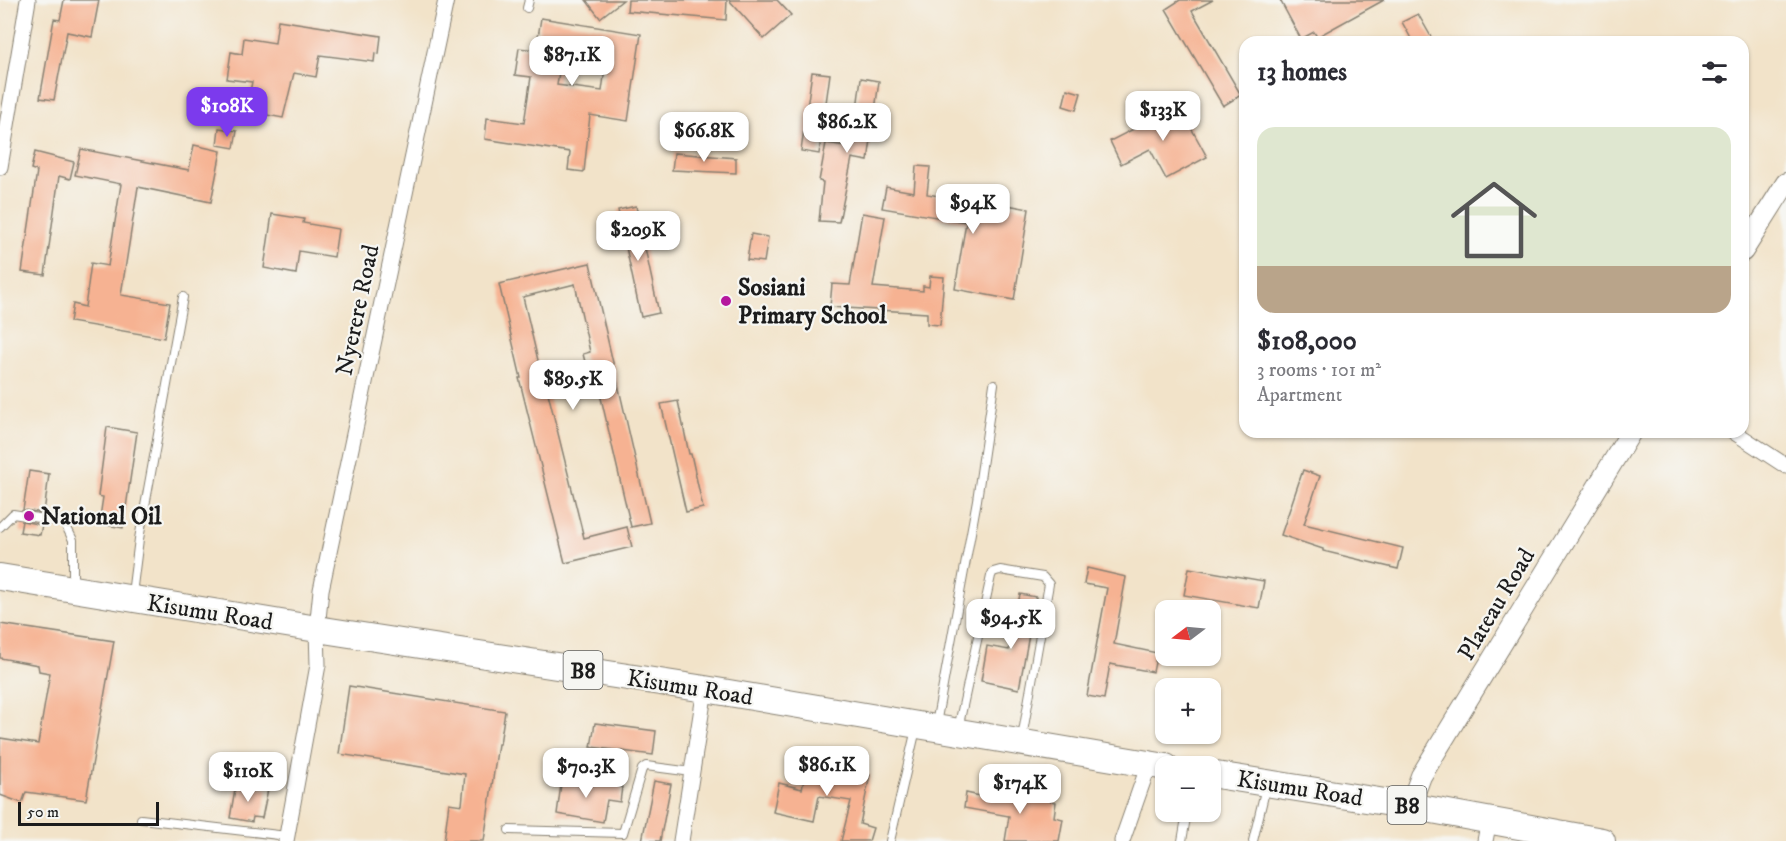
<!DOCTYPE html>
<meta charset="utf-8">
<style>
body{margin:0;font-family:"IM FELL DW Pica",serif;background:#f2f2f3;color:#2b2b33;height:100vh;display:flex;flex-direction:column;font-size:22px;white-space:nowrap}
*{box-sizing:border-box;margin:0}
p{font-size:20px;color:#7c7c81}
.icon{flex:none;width:33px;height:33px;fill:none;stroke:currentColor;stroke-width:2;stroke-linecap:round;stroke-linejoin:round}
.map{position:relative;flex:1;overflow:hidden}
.sheet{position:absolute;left:1239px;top:36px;width:510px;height:402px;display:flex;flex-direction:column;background:#fff;border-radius:18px;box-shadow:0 2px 4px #0004}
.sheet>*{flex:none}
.needle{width:39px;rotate:254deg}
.fabs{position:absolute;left:1155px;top:600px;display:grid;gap:12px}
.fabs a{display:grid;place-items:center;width:66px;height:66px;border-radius:12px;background:#fff;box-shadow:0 2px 4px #0004;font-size:30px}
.scale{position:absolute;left:18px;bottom:15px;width:141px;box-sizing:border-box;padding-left:6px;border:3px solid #1c1c1c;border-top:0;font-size:16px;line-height:21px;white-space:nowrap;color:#1c1c1c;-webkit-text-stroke:4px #f6f6f2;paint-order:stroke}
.price{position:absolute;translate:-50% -51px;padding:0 14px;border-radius:12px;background:#fff;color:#222;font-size:20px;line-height:39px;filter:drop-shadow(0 2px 3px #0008)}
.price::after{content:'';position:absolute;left:50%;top:36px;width:18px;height:14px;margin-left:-9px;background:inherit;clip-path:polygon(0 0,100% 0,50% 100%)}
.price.selected{background:#7c3aed;color:#fff}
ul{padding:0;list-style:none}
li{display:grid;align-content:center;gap:12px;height:318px;padding:0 18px}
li+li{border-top:2px solid #e1e1e2}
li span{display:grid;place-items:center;height:186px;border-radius:18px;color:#555}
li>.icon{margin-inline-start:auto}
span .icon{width:108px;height:108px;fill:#fffc;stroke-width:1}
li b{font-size:26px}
h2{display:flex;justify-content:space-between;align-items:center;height:72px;padding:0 18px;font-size:26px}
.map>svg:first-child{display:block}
.building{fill:#f6b292;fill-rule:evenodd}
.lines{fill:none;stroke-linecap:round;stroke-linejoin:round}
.service-casing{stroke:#878072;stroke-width:10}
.minor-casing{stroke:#878072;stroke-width:17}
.tertiary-casing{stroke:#878072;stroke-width:22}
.trunk-casing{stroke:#878072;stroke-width:28}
.service{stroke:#fff;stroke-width:8}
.minor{stroke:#fff;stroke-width:15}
.tertiary{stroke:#fff;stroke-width:20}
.trunk{stroke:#fff;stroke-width:26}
.poi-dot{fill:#b5179e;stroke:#f6f6f2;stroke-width:2}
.labels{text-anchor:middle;stroke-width:4.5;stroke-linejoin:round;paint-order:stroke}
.shield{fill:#f6f6f2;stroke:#5d5d5c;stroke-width:1.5}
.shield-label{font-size:22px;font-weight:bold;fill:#1c1c1c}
.poi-label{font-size:24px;font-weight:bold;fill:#1c1c1c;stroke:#f6f6f2;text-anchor:start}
.street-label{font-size:24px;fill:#1c1c1c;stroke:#f6f6f2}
</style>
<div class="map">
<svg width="1786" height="841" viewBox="0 0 1786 841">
<rect width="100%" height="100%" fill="#f6f6f2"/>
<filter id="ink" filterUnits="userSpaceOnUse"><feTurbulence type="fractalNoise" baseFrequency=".0167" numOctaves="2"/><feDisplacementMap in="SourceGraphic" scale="12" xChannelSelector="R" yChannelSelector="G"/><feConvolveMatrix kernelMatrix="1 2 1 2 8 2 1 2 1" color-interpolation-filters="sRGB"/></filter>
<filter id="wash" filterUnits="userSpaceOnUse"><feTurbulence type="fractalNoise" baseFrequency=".008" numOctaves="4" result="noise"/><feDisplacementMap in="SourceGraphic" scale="24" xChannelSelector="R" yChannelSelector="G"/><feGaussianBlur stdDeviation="1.35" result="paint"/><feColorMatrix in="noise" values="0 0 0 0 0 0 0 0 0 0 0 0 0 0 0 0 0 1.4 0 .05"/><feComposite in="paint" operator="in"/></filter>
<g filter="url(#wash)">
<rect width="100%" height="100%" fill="#f2e3c9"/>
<g id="blocks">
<g class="building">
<polygon points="64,0 99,0 92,37 67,32 54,100 40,98 54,19 60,20"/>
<polygon points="586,0 623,0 600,18"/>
<polygon points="628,0 727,0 726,20 627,11"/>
<polygon points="729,0 777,0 791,15 764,39"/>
<polygon points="1180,0 1213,0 1192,11 1241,95 1223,106 1166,9"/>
<polygon points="1280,0 1384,0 1317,37 1314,32 1301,39"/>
<polygon points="1418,14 1434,42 1413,42 1402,22"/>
<path d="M541,18L641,34L628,121L590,115L584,172L568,170L570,152L485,139L487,118L524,123L531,77L515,75L519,48L536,50ZM563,47L607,54L602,91L557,85Z"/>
<polygon points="278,20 381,36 379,54 375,53 374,62 320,55 316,77 294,73 283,118 246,111 252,82 227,79 231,52 242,54 244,38 275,43"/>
<polygon points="812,72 830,74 819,154 801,151"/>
<polygon points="861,78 879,81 868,161 852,158 839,222 819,221 823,182 819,181 826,143 852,147"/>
<polygon points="1067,89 1081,93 1076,110 1063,106"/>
<polygon points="1170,101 1173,107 1178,104 1207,157 1166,179 1150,149 1121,164 1110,141 1161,115 1157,108"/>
<polygon points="219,128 237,131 234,148 217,145"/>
<polygon points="194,145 221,151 211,202 138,187 121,295 170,303 164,338 70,322 73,304 85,307 91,263 108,266 121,184 75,175 81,149 189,170"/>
<polygon points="35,152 74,162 70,179 59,176 45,275 22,272 37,171 31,169"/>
<polygon points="674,153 736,158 736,173 672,170"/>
<polygon points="916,166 930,167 927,194 969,201 969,198 1029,209 1014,300 955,289 966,222 882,208 886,187 914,192"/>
<polygon points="636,206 659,313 641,317 618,210"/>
<polygon points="862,213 885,217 873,287 923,291 923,286 929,287 930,276 944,277 940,325 927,324 927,313 830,307 832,284 850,285"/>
<polygon points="272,214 304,219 303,223 338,229 334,257 299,251 296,274 264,268"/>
<polygon points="751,234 768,237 764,262 747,260"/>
<polygon points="590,263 650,523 631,527 595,372 588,374 583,354 590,352 575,284 523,297 541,373 551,371 556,391 548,393 584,538 627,527 632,547 565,563 519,378 521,378 499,284"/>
<polygon points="678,401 689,454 691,454 703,508 686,512 661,404"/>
<polygon points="107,427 137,432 123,528 99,524 103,497 98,496"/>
<polygon points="1303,470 1320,476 1304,524 1403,548 1398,569 1323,551 1323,549 1281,535"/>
<polygon points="29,471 49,474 44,513 23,510"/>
<polygon points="22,521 42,525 40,535 20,532"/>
<polygon points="1087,568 1126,577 1114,644 1157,653 1153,672 1110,664 1104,699 1087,696 1107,588 1084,584"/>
<polygon points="1189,568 1264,581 1259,608 1184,595"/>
<polygon points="1020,594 1036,597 1019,689 981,681 987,646 1009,650"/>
<polygon points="0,624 114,641 86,800 26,792 22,803 0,795 0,738 38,744 50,673 39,671 38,665 0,658"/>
<polygon points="349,686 505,711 500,744 498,744 484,841 444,841 449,803 462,805 465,774 339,754"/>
<polygon points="595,723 656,731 653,755 591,747"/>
<polygon points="809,757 825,760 824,765 870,775 860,824 873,828 869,841 841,841 851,801 819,796 814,821 773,812 779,783 802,789"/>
<polygon points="562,777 622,787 620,802 607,800 603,822 557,814"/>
<polygon points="654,781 671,784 660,841 642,841"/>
<polygon points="236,783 268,789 262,818 253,817 252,822 230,818"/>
<polygon points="981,789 1056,802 1054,817 1063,819 1059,841 1005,841 1009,816 964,808 966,793 980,796"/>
</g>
</g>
</g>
<g filter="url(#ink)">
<use href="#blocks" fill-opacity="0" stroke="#878072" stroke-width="1.5"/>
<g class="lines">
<defs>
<g id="service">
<polyline points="527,8 529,0"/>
<polyline points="0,527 13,514 64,522 73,540 73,586"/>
<polyline points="132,594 139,539 183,297"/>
<polyline points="936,724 977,500 994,384"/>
<polyline points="958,729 991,576 993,572 1000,570 1043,577 1049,584 1022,738"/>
<polyline points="141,819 287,836"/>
<polyline points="509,830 623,833 642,769 646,766 692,772"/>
<polyline points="890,841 916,729"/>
<polyline points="1182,841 1187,812"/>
<polyline points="1253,841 1266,787"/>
</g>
<g id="minor">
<polyline points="0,167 28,0"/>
<polyline points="1734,432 1786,466"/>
<polyline points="286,841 318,665 317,629 321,590 446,0"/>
<polyline points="681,841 705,689"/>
<polyline points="1122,841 1149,764"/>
<polyline points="1485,841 1489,820"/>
</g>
<g id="tertiary">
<polyline points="1743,251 1786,183"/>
<polyline points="1410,806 1421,776 1631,432"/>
</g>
<g id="trunk">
<polyline points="0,577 317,629 705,689 1166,767"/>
<polyline points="1210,774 1410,806 1602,841"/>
</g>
</defs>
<use href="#service" class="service-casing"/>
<use href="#minor" class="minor-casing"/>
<use href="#tertiary" class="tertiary-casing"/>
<use href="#trunk" class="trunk-casing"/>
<use href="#service" class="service"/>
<use href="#minor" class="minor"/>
<use href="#tertiary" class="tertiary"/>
<use href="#trunk" class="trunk"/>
</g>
</g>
<g class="poi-dot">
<circle cx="726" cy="301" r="6"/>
<circle cx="29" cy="516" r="6"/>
</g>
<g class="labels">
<g class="shield">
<rect x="563.5" y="651" width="39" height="38" rx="4.5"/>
<rect x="1387.5" y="786" width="39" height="38" rx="4.5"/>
</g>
<g class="shield-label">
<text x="583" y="678">B8</text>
<text x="1407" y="813">B8</text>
</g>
<g class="poi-label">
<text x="738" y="295">Sosiani<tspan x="738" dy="28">Primary School</tspan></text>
<text x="41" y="524">National Oil</text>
</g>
<g class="street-label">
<text transform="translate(357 310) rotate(-78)" y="8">Nyerere Road</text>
<text transform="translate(1496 604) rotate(-59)" y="8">Plateau Road</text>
<text transform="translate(210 612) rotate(9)" y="8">Kisumu Road</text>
<text transform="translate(690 687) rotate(9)" y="8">Kisumu Road</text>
<text transform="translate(1300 788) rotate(9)" y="8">Kisumu Road</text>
</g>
</g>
</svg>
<div class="fabs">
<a><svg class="needle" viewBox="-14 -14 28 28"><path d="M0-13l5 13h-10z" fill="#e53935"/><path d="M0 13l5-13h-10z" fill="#7c7c81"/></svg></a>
<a>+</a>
<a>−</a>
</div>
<div class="scale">50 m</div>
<b class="price" style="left:572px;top:87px">$87.1K</b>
<b class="price selected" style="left:227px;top:138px">$108K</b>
<b class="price" style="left:1163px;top:142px">$133K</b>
<b class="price" style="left:847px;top:154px">$86.2K</b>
<b class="price" style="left:704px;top:163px">$66.8K</b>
<b class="price" style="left:973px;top:235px">$94K</b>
<b class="price" style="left:638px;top:262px">$209K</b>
<b class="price" style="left:573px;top:411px">$89.5K</b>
<b class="price" style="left:1011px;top:650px">$94.5K</b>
<b class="price" style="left:827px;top:797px">$86.1K</b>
<b class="price" style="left:586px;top:799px">$70.3K</b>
<b class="price" style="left:248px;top:803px">$110K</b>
<b class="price" style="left:1020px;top:815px">$174K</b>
<section class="sheet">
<h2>13 homes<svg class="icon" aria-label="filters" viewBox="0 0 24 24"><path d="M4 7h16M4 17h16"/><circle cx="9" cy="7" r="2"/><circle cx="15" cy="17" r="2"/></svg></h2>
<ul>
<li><span style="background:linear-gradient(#dfe7d0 75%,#b9a48a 0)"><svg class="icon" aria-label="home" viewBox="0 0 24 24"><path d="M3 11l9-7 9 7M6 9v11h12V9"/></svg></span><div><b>$108,000</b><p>3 rooms · 101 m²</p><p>Apartment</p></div></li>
</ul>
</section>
</div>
